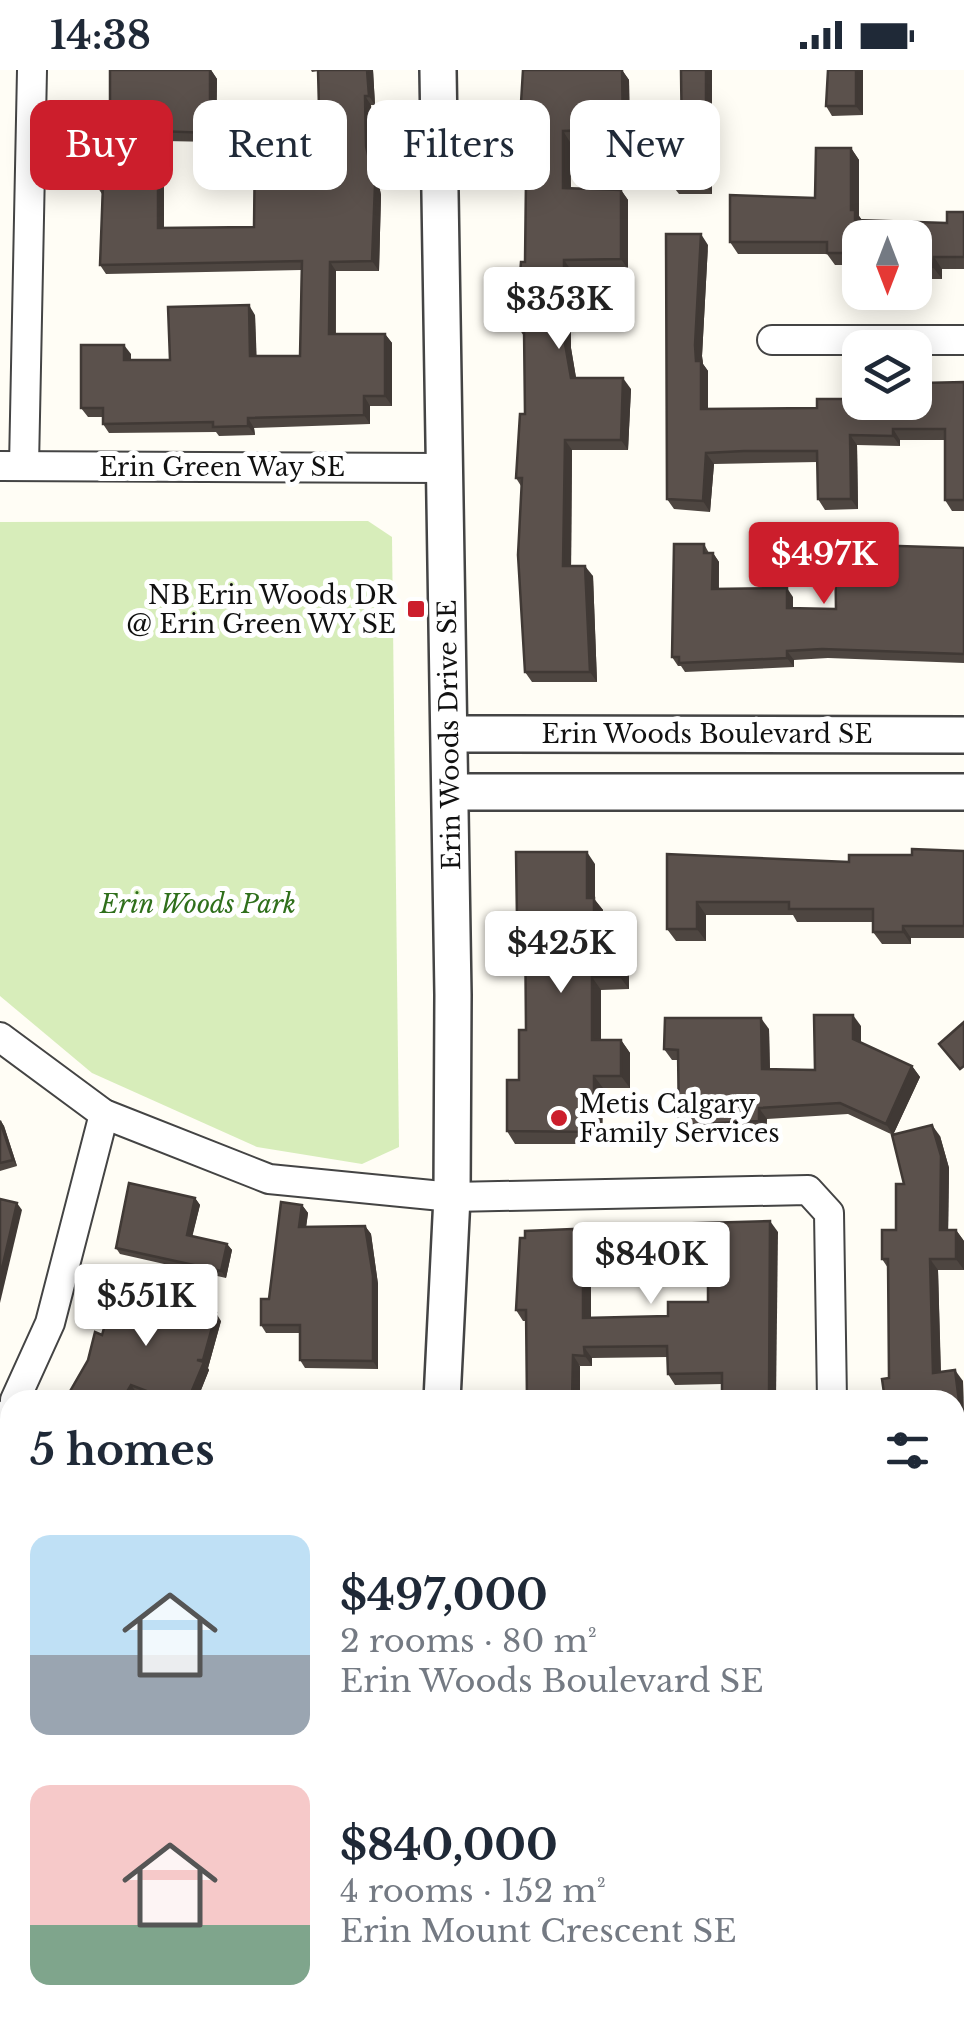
<!DOCTYPE html>
<meta charset="utf-8">
<style>
body{margin:0;font-family:"Libre Baskerville",serif;background:#f6f6f7;color:#1f2937;height:100vh;display:flex;flex-direction:column;font-size:38px;white-space:nowrap}
*{box-sizing:border-box;margin:0}
p{font-size:32px;color:#747a83}
.icon{flex:none;width:55px;height:55px;fill:none;stroke:currentColor;stroke-width:2;stroke-linecap:round;stroke-linejoin:round}
.map{position:relative;flex:1;overflow:hidden}
.sheet{position:absolute;left:0px;top:1320px;width:965px;height:640px;display:flex;flex-direction:column;background:#fff;border-radius:30px 30px 0 0;box-shadow:0 5px 25px #0003}
.sheet>*{flex:none}
.banner{position:absolute;left:30px;top:30px;width:905px;height:90px;display:flex;gap:20px}
.needle{width:65px;rotate:180deg}
.fabs{position:absolute;left:842px;top:150px;display:grid;gap:20px}
.fabs a{display:grid;place-items:center;width:90px;height:90px;border-radius:20px;background:#fff;box-shadow:0 5px 25px #0003;font-size:50px}
.price{position:absolute;translate:-50% -85px;padding:0 22px;border-radius:10px;background:#fff;color:#222;font-size:32px;line-height:65px;filter:drop-shadow(0 2px 5px #0008)}
.price::after{content:'';position:absolute;left:50%;top:60px;width:30px;height:22px;margin-left:-15px;background:inherit;clip-path:polygon(0 0,100% 0,50% 100%)}
.price.selected{background:#cc1e2c;color:#fff}
ul{padding:0;list-style:none}
li{display:flex;align-items:center;gap:30px;height:250px;padding:0 30px}
li span{display:grid;place-items:center;flex:none;width:280px;height:200px;border-radius:20px;color:#555}
li>.icon{margin-inline-start:auto}
span .icon{width:120px;height:120px;fill:#fffc;stroke-width:1}
li b{font-size:42px}
h2{display:flex;justify-content:space-between;align-items:center;height:120px;padding:0 30px;font-size:42px}
.chip{padding:0 35px;border-radius:20px;background:#fff;box-shadow:0 5px 25px #0003;font-size:35px;line-height:90px}
.chip.selected{background:#cc1e2c;color:#fff}
.status{display:flex;justify-content:space-between;align-items:center;height:70px;padding:0 50px;background:#fff;direction:ltr}
.status svg{height:28px;fill:currentColor}
.map>svg:first-child{display:block}
.green{fill:#d7edba}
.lines{fill:none;stroke-linecap:round;stroke-linejoin:round}
.minor-casing{stroke:#444;stroke-width:32}
.tertiary-casing{stroke:#444;stroke-width:40}
.minor{stroke:#fff;stroke-width:28}
.tertiary{stroke:#fff;stroke-width:35}
.wall{fill:#4e4641}
.shaded-wall{fill:#403935}
.building{fill:#5b514c;stroke:#403935;stroke-width:2.5}
.poi-dot{fill:#cc1e2c;stroke:#fff;stroke-width:4}
.labels{text-anchor:middle;stroke-width:10;stroke-linejoin:round;paint-order:stroke}
.street-label{font-size:25px;fill:#111;stroke:#fff}
.poi-label{font-size:25px;fill:#111;stroke:#fff;text-anchor:end}
.park-label{font-size:25px;font-style:italic;fill:#2f6f1b;stroke:#fff}
</style>
<div class="status"><b>14:38</b><svg viewBox="0 0 49 12"><path d="M0 12V9h3v3zM5 12V6h3v6zM10 12V3h3v9zM15 12V0h3v12zM26 1h20v11H26zM47 4h2v5h-2z"/></svg></div>
<div class="map">
<svg width="964" height="1960" viewBox="0 0 964 1960">
<rect width="100%" height="100%" fill="#fffdf5"/>
<g class="green">
<polygon points="368,451 392,467 399,1077 362,1094 257,1077 92,1003 0,926 0,452"/>
<rect x="378" y="1950" width="252" height="10"/>
</g>
<g class="lines">
<defs>
<g id="minor">
<polyline points="772,270 964,270"/>
<polyline points="0,396 444,398"/>
<polyline points="24,396 32,0"/>
<polyline points="0,967 104,1044 269,1109 452,1127 808,1120 829,1143 832,1330"/>
<polyline points="15,1330 50,1253 104,1044"/>
<polyline points="0,1362 10,1342"/>
<polyline points="955,1676 964,1684"/>
</g>
<g id="tertiary">
<polyline points="438,0 453,925 452,1127 442,1330"/>
<polyline points="451,664 964,665"/>
<polyline points="451,722 964,722"/>
<polyline points="0,1857 10,1852"/>
</g>
</defs>
<use href="#minor" class="minor-casing"/>
<use href="#tertiary" class="tertiary-casing"/>
<use href="#minor" class="minor"/>
<use href="#tertiary" class="tertiary"/>
</g>
<g class="wall">
<polygon points="211,0 217,9 216,72 164,71 164,158 254,157 320,75 319,1 312,2 311,0 373,0 375,35 371,35 373,86 381,125 379,201 336,201 336,264 385,264 392,273 392,336 370,336 370,354 254,358 255,365 219,366 216,362 109,363 103,354 103,347 88,347 81,338 131,284 131,290 170,290 255,245 256,286 300,286 301,200 106,204 100,195 102,124 96,115 110,39"/>
<polygon points="523,0 622,0 629,10 630,70 570,72 571,119 621,120 628,130 628,199 571,200 571,278 576,308 631,319 628,380 572,380 571,496 593,506 597,612 532,612 525,602 521,416 516,408 525,344 524,266 519,259 525,192 525,120 519,110"/>
<polygon points="681,0 712,0 712,124 679,124 672,115 682,79"/>
<polygon points="863,0 863,45 832,46 826,36"/>
<polygon points="851,78 859,90 859,146 862,150 947,153 964,142 964,199 942,199 942,209 915,209 915,168 860,168 860,195 835,195 827,184 738,184 730,172 815,128"/>
<polygon points="708,175 702,286 703,294 708,301 708,339 817,338 860,332 964,312 964,441 952,441 945,430 945,370 900,370 900,376 857,375 858,439 825,440 818,429 818,392 714,394 710,442 674,439 667,429"/>
<polygon points="704,474 709,483 713,483 719,492 719,519 793,527 793,538 836,539 964,478 964,593 828,588 794,590 794,597 685,602 681,596 678,596 672,587"/>
<polygon points="964,781 964,868 911,868 911,874 882,874 873,862 873,852 797,852 793,845 706,845 706,871 676,871 667,859 667,784 849,792"/>
<polygon points="595,794 595,830 603,840 603,851 620,851 629,863 629,919 601,920 601,970 621,970 630,983 630,1018 603,1018 602,1074 515,1074 507,1061 519,1010 526,960 525,860 517,849"/>
<polygon points="861,956 861,973 912,996 920,1007 893,1065 940,1066 949,1098 948,1160 956,1160 964,1171 964,1200 938,1200 941,1302 963,1311 964,1385 955,1387 955,1330 889,1308 888,1198 882,1189 896,1160 904,1114 893,1065 848,1044 767,1049 766,1062 686,1066 679,1055 678,990 672,990 664,979 769,959 770,999 815,1000"/>
<polygon points="0,1050 4,1056 17,1096 0,1101"/>
<polygon points="195,1128 200,1135 192,1166 227,1174 232,1180 226,1208 120,1184 116,1178"/>
<polygon points="302,1135 308,1143 306,1157 365,1156 371,1164 378,1214 378,1299 305,1298 300,1290 300,1263 266,1263 261,1255"/>
<polygon points="778,1162 722,1314 675,1315 668,1304 668,1287 592,1288 592,1296 580,1296 526,1251 523,1251 516,1240 520,1168 628,1168 628,1204 591,1204 591,1248 668,1246 708,1232 708,1195 674,1195 666,1185"/>
<polygon points="221,1251 208,1298 209,1300 197,1330 156,1330 136,1322 132,1330 102,1265"/>
<polygon points="0,1434 9,1524 0,1529"/>
<polygon points="955,1506 964,1524 964,1613 961,1615 955,1607"/>
<polygon points="10,1674 10,1775 6,1778 1,1777 3,1783 0,1784 0,1684"/>
<polygon points="955,1732 962,1742 955,1748"/>
<polygon points="964,1784 964,1944 948,1960 788,1960 798,1950 955,1950 955,1793"/>
<polygon points="10,1950 207,1950 194,1960 147,1960 145,1958 142,1960 111,1960 106,1952 90,1960 0,1960"/>
<polygon points="632,1950 753,1950 758,1956 752,1960 632,1960"/>
</g>
<g class="shaded-wall">
<polygon points="211,0 217,9 216,72 210,63"/>
<polygon points="367,0 373,0 375,35 369,26"/>
<polygon points="622,0 629,10 630,70 623,59"/>
<polygon points="706,0 712,0 712,124 706,114"/>
<polygon points="856,0 863,0 863,45 856,36"/>
<polygon points="365,26 371,35 373,86 381,125 379,201 372,191"/>
<polygon points="158,61 164,71 164,168 158,158"/>
<polygon points="563,61 570,72 571,129 563,118"/>
<polygon points="851,78 859,90 859,146 863,152 855,150 851,140"/>
<polygon points="621,120 628,130 628,199 621,189"/>
<polygon points="701,164 708,175 702,286 703,294 708,301 708,349 701,339 695,275"/>
<polygon points="934,187 942,199 942,209 933,197"/>
<polygon points="564,190 571,200 571,278 578,319 571,308 564,268"/>
<polygon points="330,192 336,201 335,273 329,264"/>
<polygon points="249,235 255,245 257,295 250,286"/>
<polygon points="385,264 392,273 392,336 385,326"/>
<polygon points="124,275 131,284 131,299 124,290"/>
<polygon points="623,308 631,319 628,380 621,370"/>
<polygon points="364,326 370,336 370,354 364,345"/>
<polygon points="248,348 254,358 255,365 248,356"/>
<polygon points="893,359 900,370 900,376 893,366"/>
<polygon points="850,365 857,375 858,439 851,429"/>
<polygon points="565,370 572,380 571,506 563,496"/>
<polygon points="706,383 714,394 710,442 703,431"/>
<polygon points="713,483 719,492 718,528 712,519"/>
<polygon points="585,496 593,506 597,612 590,602"/>
<polygon points="787,518 793,527 793,547 787,538"/>
<polygon points="787,581 794,590 794,597 787,588"/>
<polygon points="587,782 595,794 595,830 603,840 603,864 594,852 587,828"/>
<polygon points="697,832 706,845 706,871 697,859"/>
<polygon points="620,851 629,863 629,919 620,907"/>
<polygon points="903,856 911,868 911,874 903,862"/>
<polygon points="592,907 601,920 601,983 592,970"/>
<polygon points="853,945 861,956 861,980 853,969"/>
<polygon points="761,948 769,959 770,1010 762,999"/>
<polygon points="621,970 630,983 630,1018 621,1006"/>
<polygon points="912,996 920,1007 893,1065 886,1054"/>
<polygon points="594,1006 603,1018 602,1074 594,1062"/>
<polygon points="759,1038 767,1049 766,1062 759,1051"/>
<polygon points="0,1050 4,1056 17,1096 13,1090"/>
<polygon points="932,1055 940,1066 949,1098 948,1172 940,1160"/>
<polygon points="195,1128 200,1135 191,1172 187,1165"/>
<polygon points="17,1133 22,1140 0,1233 0,1207"/>
<polygon points="302,1135 308,1143 305,1165 299,1157"/>
<polygon points="770,1151 778,1162 776,1330 769,1330"/>
<polygon points="365,1156 371,1164 378,1214 378,1299 373,1291"/>
<polygon points="621,1157 628,1168 628,1204 621,1193"/>
<polygon points="956,1160 964,1171 964,1200 956,1189"/>
<polygon points="227,1174 232,1180 226,1208 221,1201"/>
<polygon points="930,1189 938,1200 941,1314 933,1303"/>
<polygon points="583,1193 591,1204 591,1259 583,1248"/>
<polygon points="216,1243 221,1251 208,1298 203,1290"/>
<polygon points="584,1277 592,1288 592,1296 585,1286"/>
<polygon points="573,1285 580,1296 580,1330 572,1330"/>
<polygon points="204,1292 209,1300 197,1330 188,1330"/>
<polygon points="955,1300 963,1311 964,1345 960,1339"/>
<polygon points="131,1315 136,1322 132,1330 122,1330"/>
<polygon points="370,1950 378,1950 379,1960 370,1960"/>
</g>
<g class="building">
<polygon points="110,0 210,0 210,63 158,61 158,158 254,157 255,75 320,75 318,0 367,0 369,26 365,26 366,76 375,115 372,191 330,192 329,264 385,264 385,326 364,326 364,345 248,348 248,356 213,357 213,352 103,354 103,338 81,338 81,275 124,275 124,290 170,290 168,237 249,235 250,286 300,286 302,191 100,195 103,115 96,115 95,42 110,39"/>
<polygon points="523,0 622,0 623,59 563,61 563,118 621,120 621,189 564,190 564,268 571,308 623,308 621,370 565,370 563,496 585,496 590,602 525,602 518,485 522,408 516,408 520,344 525,344 524,259 519,259 518,233 521,192 525,192 526,110 519,110 518,82"/>
<polygon points="681,0 706,0 706,114 672,115 672,79 682,79"/>
<polygon points="828,0 856,0 856,36 826,36"/>
<polygon points="816,78 851,78 851,140 855,140 855,150 947,153 947,142 964,142 964,187 934,187 933,197 915,197 915,168 860,168 860,183 827,183 827,172 730,172 730,125 815,128"/>
<polygon points="666,164 701,164 695,275 696,291 701,291 701,339 817,338 817,329 860,329 860,332 915,332 915,315 922,313 964,312 964,430 945,430 945,359 893,359 893,366 850,365 851,429 818,429 817,381 744,381 706,383 703,431 667,429"/>
<polygon points="674,474 704,474 704,483 713,483 712,519 787,518 787,538 836,539 835,474 964,478 964,584 822,579 787,581 787,588 679,593 679,587 672,587"/>
<polygon points="912,779 964,781 964,856 903,856 903,862 873,862 873,839 789,839 789,832 697,832 697,859 667,859 667,784 849,792 849,785 912,785"/>
<polygon points="516,782 587,782 587,828 594,828 594,852 620,851 620,907 592,907 592,970 621,970 621,1006 594,1006 594,1062 507,1061 507,1010 519,1010 519,960 526,960 525,849 517,849"/>
<polygon points="814,945 853,945 853,969 912,996 886,1054 840,1033 759,1038 759,1051 679,1055 678,980 664,979 665,948 761,948 762,999 815,1000"/>
<polygon points="964,952 964,996 960,999 939,974"/>
<polygon points="0,1051 13,1090 0,1093"/>
<polygon points="932,1055 941,1086 940,1160 956,1160 956,1189 930,1189 933,1303 955,1300 960,1339 964,1339 964,1373 955,1374 955,1330 885,1330 882,1309 889,1308 888,1189 882,1189 882,1160 896,1160 896,1114 904,1114 892,1065"/>
<polygon points="129,1113 195,1128 187,1165 227,1174 221,1201 116,1178"/>
<polygon points="0,1129 17,1133 0,1207"/>
<polygon points="281,1132 302,1135 299,1157 365,1156 373,1206 373,1291 300,1290 300,1255 261,1255 261,1229 269,1229"/>
<polygon points="770,1151 769,1330 722,1330 722,1303 668,1304 667,1276 584,1277 585,1286 573,1285 572,1330 527,1330 526,1240 516,1240 520,1168 525,1168 525,1161 621,1157 621,1193 583,1193 583,1248 668,1246 668,1232 708,1232 708,1185 666,1185 666,1154"/>
<polygon points="116,1216 216,1243 203,1290 197,1290 204,1292 188,1330 170,1330 131,1315 122,1330 65,1330 88,1290 95,1262 102,1265"/>
<polygon points="10,1424 10,1524 4,1516 0,1518 0,1434"/>
<polygon points="955,1510 964,1528 964,1534 961,1536 964,1541 964,1602 961,1599 955,1602"/>
<polygon points="10,1674 10,1766 2,1772 0,1771 0,1684"/>
<polygon points="964,1784 964,1927 955,1936 955,1793"/>
<polygon points="10,1940 10,1950 89,1950 70,1960 0,1960 0,1943"/>
<polygon points="105,1950 192,1950 177,1960 147,1960 140,1950 123,1960 111,1960"/>
<rect x="339" y="1950" width="31" height="10"/>
<polygon points="632,1950 742,1950 727,1960 632,1960"/>
<polygon points="798,1950 941,1950 931,1960 788,1960"/>
</g>
<g class="poi-dot">
<rect x="406" y="529" width="20" height="20" rx="5"/>
<circle cx="559" cy="1048" r="10"/>
</g>
<g class="labels">
<g class="street-label">
<text x="222" y="406">Erin Green Way SE</text>
<text x="707" y="673">Erin Woods Boulevard SE</text>
<text transform="translate(449 665) rotate(-91)" y="9">Erin Woods Drive SE</text>
</g>
<g class="poi-label">
<text x="396" y="534">NB Erin Woods DR<tspan x="396" dy="29">@ Erin Green WY SE</tspan></text>
<text x="579" y="1043" text-anchor="start">Metis Calgary<tspan x="579" dy="29">Family Services</tspan></text>
</g>
<g class="park-label">
<text x="198" y="843">Erin Woods Park</text>
</g>
</g>
</svg>
<div class="fabs">
<a><svg class="needle" viewBox="-14 -14 28 28"><path d="M0-13l5 13h-10z" fill="#e53935"/><path d="M0 13l5-13h-10z" fill="#747a83"/></svg></a>
<a><svg class="icon" aria-label="layers" viewBox="0 0 24 24"><path d="M12 4l9 5-9 5-9-5zM3 14l9 5 9-5"/></svg></a>
</div>
<b class="price" style="left:559px;top:282px">$353K</b>
<b class="price selected" style="left:824px;top:537px">$497K</b>
<b class="price" style="left:561px;top:926px">$425K</b>
<b class="price" style="left:651px;top:1237px">$840K</b>
<b class="price" style="left:146px;top:1279px">$551K</b>
<div class="banner">
<a class="chip selected">Buy</a>
<a class="chip">Rent</a>
<a class="chip">Filters</a>
<a class="chip">New</a>
</div>
<section class="sheet">
<h2>5 homes<svg class="icon" aria-label="filters" viewBox="0 0 24 24"><path d="M4 7h16M4 17h16"/><circle cx="9" cy="7" r="2"/><circle cx="15" cy="17" r="2"/></svg></h2>
<ul>
<li><span style="background:linear-gradient(#bfe0f5 60%,#9aa5b1 0)"><svg class="icon" aria-label="home" viewBox="0 0 24 24"><path d="M3 11l9-7 9 7M6 9v11h12V9"/></svg></span><div><b>$497,000</b><p>2 rooms · 80 m²</p><p>Erin Woods Boulevard SE</p></div></li>
<li><span style="background:linear-gradient(#f6c9c9 70%,#7fa58c 0)"><svg class="icon" aria-label="home" viewBox="0 0 24 24"><path d="M3 11l9-7 9 7M6 9v11h12V9"/></svg></span><div><b>$840,000</b><p>4 rooms · 152 m²</p><p>Erin Mount Crescent SE</p></div></li>
</ul>
</section>
</div>
